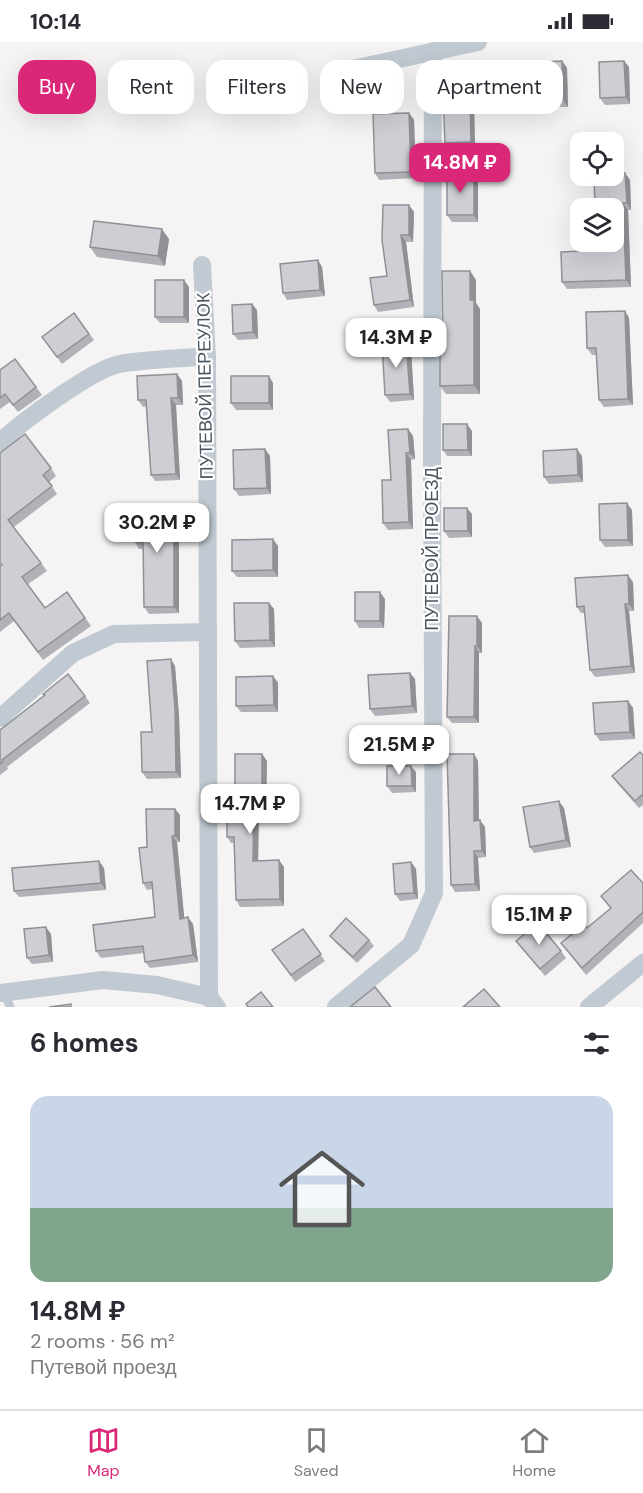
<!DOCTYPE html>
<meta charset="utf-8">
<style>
body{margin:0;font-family:"DM Sans",sans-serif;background:#f7f7f7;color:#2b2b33;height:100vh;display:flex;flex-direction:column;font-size:22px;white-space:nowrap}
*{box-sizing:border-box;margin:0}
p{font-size:20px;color:#7c7c81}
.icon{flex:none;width:33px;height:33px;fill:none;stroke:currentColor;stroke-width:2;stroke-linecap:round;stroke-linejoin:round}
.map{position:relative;height:965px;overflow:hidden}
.details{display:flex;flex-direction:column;background:#fff;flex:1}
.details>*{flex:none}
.banner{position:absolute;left:18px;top:18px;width:608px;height:54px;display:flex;gap:12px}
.fabs{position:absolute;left:570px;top:90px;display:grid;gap:12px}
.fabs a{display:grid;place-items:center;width:54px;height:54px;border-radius:12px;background:#fff;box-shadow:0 6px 24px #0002;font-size:30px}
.price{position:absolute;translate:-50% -51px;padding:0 14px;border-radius:12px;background:#fff;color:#222;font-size:20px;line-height:39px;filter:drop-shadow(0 2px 3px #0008)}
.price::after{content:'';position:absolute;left:50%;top:36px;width:18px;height:14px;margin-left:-9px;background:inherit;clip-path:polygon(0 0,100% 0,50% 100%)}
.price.active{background:#db2777;color:#fff}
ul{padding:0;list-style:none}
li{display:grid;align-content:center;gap:12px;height:318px;padding:0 30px}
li+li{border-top:2px solid #e1e1e2}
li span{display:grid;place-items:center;height:186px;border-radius:18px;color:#555}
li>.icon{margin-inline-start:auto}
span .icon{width:108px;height:108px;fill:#fffc;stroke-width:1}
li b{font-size:26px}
h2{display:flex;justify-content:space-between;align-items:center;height:72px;padding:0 30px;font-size:26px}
.tag{padding:0 21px;border-radius:18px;background:#fff;box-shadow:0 6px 24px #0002;font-size:21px;line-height:54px}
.tag.active{background:#db2777;color:#fff}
.status{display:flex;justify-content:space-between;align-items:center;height:42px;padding:0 30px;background:#fff;direction:ltr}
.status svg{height:16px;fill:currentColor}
.tab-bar{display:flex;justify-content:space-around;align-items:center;height:84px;border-top:2px solid #e1e1e2;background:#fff;font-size:16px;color:#7c7c81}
.tab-bar a{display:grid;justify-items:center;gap:3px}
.tab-bar .active{color:#db2777}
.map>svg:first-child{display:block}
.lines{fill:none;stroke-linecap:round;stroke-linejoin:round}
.service{stroke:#c1cad2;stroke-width:9}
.minor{stroke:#c1cad2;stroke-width:18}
.wall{fill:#b0b2b7}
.shaded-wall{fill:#909195}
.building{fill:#cdcfd5;stroke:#909195;stroke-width:1.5}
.labels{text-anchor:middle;stroke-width:4.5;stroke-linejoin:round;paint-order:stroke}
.street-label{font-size:18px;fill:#4a5661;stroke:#fff}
</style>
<div class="status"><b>10:14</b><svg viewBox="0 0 49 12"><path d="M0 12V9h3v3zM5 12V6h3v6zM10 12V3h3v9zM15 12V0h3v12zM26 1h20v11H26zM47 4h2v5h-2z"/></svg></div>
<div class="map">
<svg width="643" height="965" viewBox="0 0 643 965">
<rect width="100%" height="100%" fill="#f5f3f3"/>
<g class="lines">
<polyline class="service" points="4,950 10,965"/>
<g class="minor">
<polyline points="343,29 478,0"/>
<polyline points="202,223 207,314 209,955 217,965"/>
<path d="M0,400C22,380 92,327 120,322C148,317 179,317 207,314"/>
<polyline points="0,676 73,611 114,592 208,590"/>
<polyline points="0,951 103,938 157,943 209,955"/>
<polyline points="336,965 411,903 434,851 432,428 433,9"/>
<polyline points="589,965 643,921"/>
</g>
</g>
<g class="wall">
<polygon points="562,19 567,26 568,65 546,65 542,58"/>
<polygon points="624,19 629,25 630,62 605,63 600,56"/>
<polygon points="470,52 474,59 475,107 449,107 445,101"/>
<polygon points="409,71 414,78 416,136 379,138 375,131"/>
<polygon points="474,132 478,139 478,180 452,180 447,173"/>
<polygon points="630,138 631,168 628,168 631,245 567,247 562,240 583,209 614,200"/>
<polygon points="414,170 413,200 406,200 414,265 378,270 374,263 387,234 382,198"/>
<polygon points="169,197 165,224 97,215 90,205"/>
<polygon points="322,225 325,254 287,258 283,251"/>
<polygon points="470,229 476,238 476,261 480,267 480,352 446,352 440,344 443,311"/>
<polygon points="189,245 189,281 160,281 155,275"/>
<polygon points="252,262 257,268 258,297 238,298 233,292"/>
<polygon points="625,269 629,276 633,363 604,365 599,358 596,313 592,313 587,306"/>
<polygon points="74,271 94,298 62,322 42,295"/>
<polygon points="406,301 411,307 414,358 390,360 385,353"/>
<polygon points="15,317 42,353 18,370 10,360 0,367 0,328"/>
<polygon points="177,332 182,339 183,363 176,363 180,438 155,439 151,433 147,364 143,365 138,358"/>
<polygon points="273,341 273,368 236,368 231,361"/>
<polygon points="408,387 413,394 415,417 411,418 413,487 388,488 383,481 391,438"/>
<polygon points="472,389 472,414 447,414 443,408"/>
<polygon points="265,407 270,414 271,452 239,454 234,447"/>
<polygon points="0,411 51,426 56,434 49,440 57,452 14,485 47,529 28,542 45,566 67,550 91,584 43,618 14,579 0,590 0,524 1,523"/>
<polygon points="582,414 583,440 549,442 544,435"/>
<polygon points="174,466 179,473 179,571 149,572 144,565 143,507 139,507 135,500"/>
<polygon points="632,468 633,504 605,505 600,498"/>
<polygon points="472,472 472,495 449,496 444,489"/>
<polygon points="278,504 278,535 237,535 232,529"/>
<polygon points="633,540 634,569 629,569 635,631 595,635 590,628 585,571 581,571 577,565"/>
<polygon points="385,557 384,586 359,586 355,579"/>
<polygon points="269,561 274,567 275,605 240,606 235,599"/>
<polygon points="482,581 482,611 479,611 479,681 452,681 447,675"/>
<polygon points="175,624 179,674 181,736 147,737 142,730 152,690"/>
<polygon points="273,634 278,641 278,670 241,670 236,664"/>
<polygon points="415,637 417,671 375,674 370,667"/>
<polygon points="85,654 90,661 7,725 8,727 0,733 0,688"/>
<polygon points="628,659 633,666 635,697 600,699 595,692"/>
<polygon points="262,712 267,719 266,763 259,763 258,818 284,825 284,864 240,865 236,858 235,801 231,801 227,795 235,767"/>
<polygon points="474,712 478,719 479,779 485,785 486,815 478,816 480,849 455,850 451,843"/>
<polygon points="643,713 643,763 639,766 617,741 612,734"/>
<polygon points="416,730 416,750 392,751 387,744"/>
<polygon points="564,766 571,805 534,811 530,805"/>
<polygon points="175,767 180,773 180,800 177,800 184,876 193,882 198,920 150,926 145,920 144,911 101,916 96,909 155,875 152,847 147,848 143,841 147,805"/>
<polygon points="411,820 416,827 418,857 400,859 395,852"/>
<polygon points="104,826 106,848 19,855 14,849"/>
<polygon points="643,841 643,881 586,933 561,901 587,886 611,866 601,854"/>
<polygon points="303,887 325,919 295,940 272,908"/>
<polygon points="51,892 53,920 32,922 27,916"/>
<polygon points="330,894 369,898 374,904 357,921 335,900"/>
<polygon points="516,899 561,909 566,916 545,934"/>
</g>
<g class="shaded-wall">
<polygon points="562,19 567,26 568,65 563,58"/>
<polygon points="624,19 629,25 630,62 626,55"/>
<polygon points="470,52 474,59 475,107 471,100"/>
<polygon points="409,71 414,78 416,136 411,130"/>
<polygon points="625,131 630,138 631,168 627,161"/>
<polygon points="474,132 478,139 478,180 474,173"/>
<polygon points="623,161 628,168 631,245 626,238"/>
<polygon points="409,163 414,170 413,200 409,193"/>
<polygon points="162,187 169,197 165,224 158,214"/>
<polygon points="401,193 406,200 414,265 410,258"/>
<polygon points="318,218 322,225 325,254 320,248"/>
<polygon points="470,229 476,238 476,261 480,267 480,352 474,343"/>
<polygon points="184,238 189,245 189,281 184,275"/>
<polygon points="252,262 257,268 258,297 253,290"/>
<polygon points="625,269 629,276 633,363 628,357"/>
<polygon points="406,301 411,307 414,358 410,352"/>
<polygon points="177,332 182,339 183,363 178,356"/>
<polygon points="269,334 273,341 273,368 269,361"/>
<polygon points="171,356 176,363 180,438 176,432"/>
<polygon points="467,382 472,389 472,414 468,408"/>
<polygon points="408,387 413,394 415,417 410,411"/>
<polygon points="265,407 270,414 271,452 267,446"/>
<polygon points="577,407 582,414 583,440 578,433"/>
<polygon points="406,411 411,418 413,487 409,480"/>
<polygon points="627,461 632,468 633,504 628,498"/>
<polygon points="174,466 179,473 179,571 174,565"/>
<polygon points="467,466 472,472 472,495 468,489"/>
<polygon points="273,497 278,504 278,535 273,528"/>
<polygon points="628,533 633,540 634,569 629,562"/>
<polygon points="380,550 385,557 384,586 380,579"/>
<polygon points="269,561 274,567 275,605 270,598"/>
<polygon points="625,562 629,569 635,631 631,624"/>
<polygon points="477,574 482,581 482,611 477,604"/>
<polygon points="475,604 479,611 479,681 474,675"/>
<polygon points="171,617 175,624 179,674 181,736 176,730"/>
<polygon points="410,631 415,637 417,671 412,664"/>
<polygon points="273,634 278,641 278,670 274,663"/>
<polygon points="628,659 633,666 635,697 630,690"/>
<polygon points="262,712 267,719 266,763 262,756"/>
<polygon points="474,712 478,719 479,785 474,779"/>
<polygon points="411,724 416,730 416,750 412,744"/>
<polygon points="254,756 259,763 258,825 253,819"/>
<polygon points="559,759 564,766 571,805 566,798"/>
<polygon points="175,767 180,773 180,800 175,794"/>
<polygon points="480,778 485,785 486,815 482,809"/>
<polygon points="172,794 177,800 185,883 180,877"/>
<polygon points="474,809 478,816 480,849 475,842"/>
<polygon points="279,818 284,825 284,864 280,857"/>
<polygon points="99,819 104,826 106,848 101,841"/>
<polygon points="411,820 416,827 418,857 414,851"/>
<polygon points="188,875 193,882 198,920 193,913"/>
<polygon points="46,885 51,892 53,920 49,913"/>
</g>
<g class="building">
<polygon points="562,19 563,58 542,58 541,20"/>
<polygon points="624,19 626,55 600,56 599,20"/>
<polygon points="443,52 470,52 471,100 445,101"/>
<polygon points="409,71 411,130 375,131 373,72"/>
<polygon points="625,131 627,161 623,161 626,238 562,240 561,210 583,209 583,200 614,200 614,166 595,166 594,134 614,134 614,132"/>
<rect x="447" y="132" width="27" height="41"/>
<polygon points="383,163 409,163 409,193 401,193 410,258 374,263 370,236 387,234 382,198"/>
<polygon points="94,179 162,187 158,214 90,205"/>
<polygon points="318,218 320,248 283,251 280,222"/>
<polygon points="442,229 470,229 470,258 474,258 474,343 440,344 440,311 443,311"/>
<rect x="155" y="238" width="29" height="37"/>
<polygon points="252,262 253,290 233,292 232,263"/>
<polygon points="625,269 628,357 599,358 596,306 587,306 586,270"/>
<polygon points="74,271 89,292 57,315 42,295"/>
<polygon points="406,301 410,352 385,353 382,302"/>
<polygon points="15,317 36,345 13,363 5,352 0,356 0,328"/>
<polygon points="177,332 178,356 171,356 176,432 151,433 146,358 138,358 137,334"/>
<rect x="231" y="334" width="38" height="27"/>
<polygon points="443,382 467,382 468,408 443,408"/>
<polygon points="408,387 410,411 406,411 409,480 383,481 382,438 391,438 388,388"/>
<polygon points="25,392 51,426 43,433 52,444 8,478 41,521 22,535 45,566 67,550 85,576 38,610 9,571 0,578 0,524 2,523 0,521 0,411"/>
<polygon points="265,407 267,446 234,447 233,408"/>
<polygon points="577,407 578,433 544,435 543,409"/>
<polygon points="627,461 628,498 600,498 599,462"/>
<polygon points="134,466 174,466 174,565 144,565 143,500 135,500"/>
<polygon points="444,466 467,466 468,489 444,489"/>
<polygon points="273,497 273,528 232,529 232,498"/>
<polygon points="628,533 629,562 625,562 631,624 590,628 584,564 577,565 575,536"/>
<rect x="355" y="550" width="25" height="29"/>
<polygon points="234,561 269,561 270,598 235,599"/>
<polygon points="449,574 477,574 477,604 475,604 474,675 447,675"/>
<polygon points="171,617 175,667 176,730 142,730 141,690 152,690 147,619"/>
<polygon points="410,631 412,664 370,667 368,633"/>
<polygon points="68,632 85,654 2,718 3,720 0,722 0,688 45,653 43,652"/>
<polygon points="273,634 274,663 236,664 236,635"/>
<polygon points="628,659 630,690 595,692 593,661"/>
<polygon points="640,710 643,713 643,752 635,759 612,734"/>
<polygon points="235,712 262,712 262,756 254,756 253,819 279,818 280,857 236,858 234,795 227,795 227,767 235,767"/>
<polygon points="447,712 474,712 474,779 480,778 482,809 474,809 475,842 451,843"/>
<polygon points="387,724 411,724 412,744 387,744"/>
<polygon points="559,759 566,798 530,805 523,765"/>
<polygon points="146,767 175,767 175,794 172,794 180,877 188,875 193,913 145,920 143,904 96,909 93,883 155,875 152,840 143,841 139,806 147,805"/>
<polygon points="99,819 101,841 14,849 12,826"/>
<polygon points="411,820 414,851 395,852 393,822"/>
<polygon points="631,828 643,841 643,870 582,926 561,901 584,882 587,886 611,866 601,854"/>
<polygon points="346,876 369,898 353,915 330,894"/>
<polygon points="538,881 561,909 540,927 516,899"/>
<polygon points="46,885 49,913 27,916 24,887"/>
<polygon points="303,887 321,912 291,933 272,908"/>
<polygon points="375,945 391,965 350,965"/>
<polygon points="484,947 500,965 463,965"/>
<polygon points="261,950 273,965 248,965 246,962"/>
<polygon points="71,962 71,965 49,965"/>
</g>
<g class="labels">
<g class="street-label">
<text transform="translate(205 344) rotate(-91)" y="6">ПУТЕВОЙ ПЕРЕУЛОК</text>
<text transform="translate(432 507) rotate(-90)" y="6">ПУТЕВОЙ ПРОЕЗД</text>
</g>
</g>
</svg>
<div class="fabs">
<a><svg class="icon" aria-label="locate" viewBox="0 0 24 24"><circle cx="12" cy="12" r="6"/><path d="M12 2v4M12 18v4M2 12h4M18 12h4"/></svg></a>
<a><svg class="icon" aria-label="layers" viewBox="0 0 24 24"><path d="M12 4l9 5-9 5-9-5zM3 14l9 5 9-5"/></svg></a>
</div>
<b class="price active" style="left:460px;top:152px">14.8M ₽</b>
<b class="price" style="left:396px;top:327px">14.3M ₽</b>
<b class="price" style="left:157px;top:512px">30.2M ₽</b>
<b class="price" style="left:399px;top:734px">21.5M ₽</b>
<b class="price" style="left:250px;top:793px">14.7M ₽</b>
<b class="price" style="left:539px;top:904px">15.1M ₽</b>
<div class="banner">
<a class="tag active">Buy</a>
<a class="tag">Rent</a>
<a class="tag">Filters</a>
<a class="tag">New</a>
<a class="tag">Apartment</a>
</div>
</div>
<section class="details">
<h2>6 homes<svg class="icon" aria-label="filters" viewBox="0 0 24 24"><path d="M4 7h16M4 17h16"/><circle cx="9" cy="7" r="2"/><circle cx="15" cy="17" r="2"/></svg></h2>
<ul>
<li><span style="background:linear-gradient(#c9d6e8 60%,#7fa58c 0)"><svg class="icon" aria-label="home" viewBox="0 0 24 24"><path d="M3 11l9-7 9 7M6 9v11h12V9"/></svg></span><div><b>14.8M ₽</b><p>2 rooms · 56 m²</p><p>Путевой проезд</p></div></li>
</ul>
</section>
<nav class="tab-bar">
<a class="active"><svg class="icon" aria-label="map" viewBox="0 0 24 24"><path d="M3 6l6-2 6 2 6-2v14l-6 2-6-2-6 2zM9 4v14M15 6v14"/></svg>Map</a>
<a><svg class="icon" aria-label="saved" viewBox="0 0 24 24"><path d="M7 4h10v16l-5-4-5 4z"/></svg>Saved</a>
<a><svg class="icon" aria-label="home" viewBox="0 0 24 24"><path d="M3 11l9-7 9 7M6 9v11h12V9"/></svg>Home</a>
</nav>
